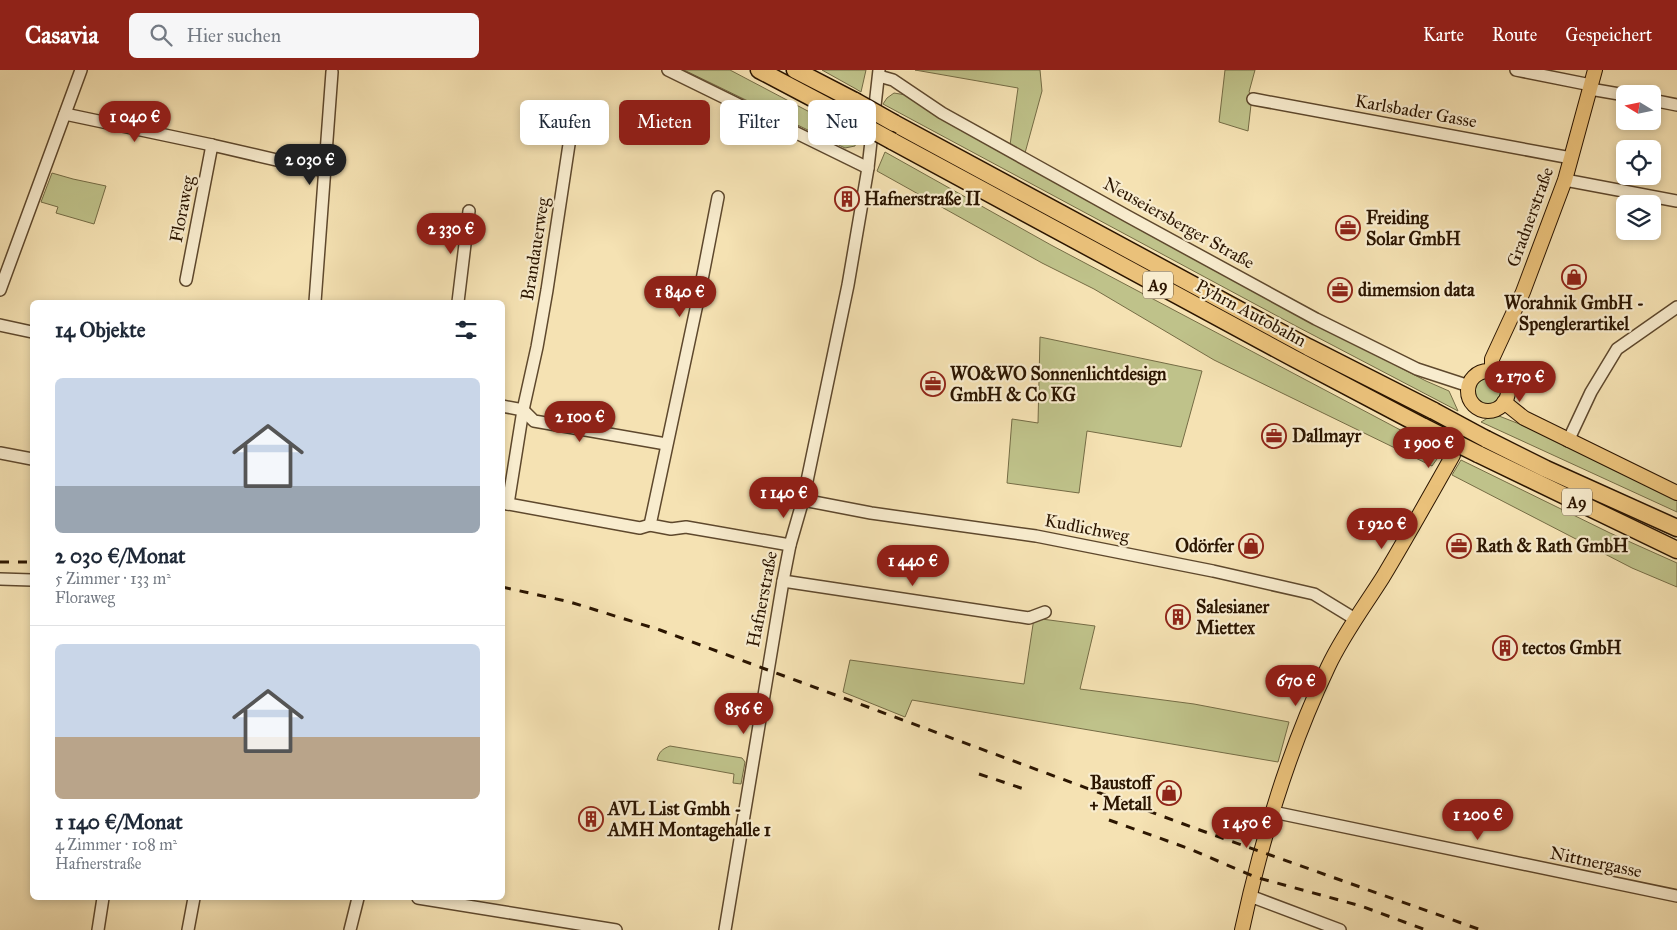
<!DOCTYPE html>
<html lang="de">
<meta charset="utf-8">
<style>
body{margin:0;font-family:"IM FELL Great Primer",serif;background:#f6f6f7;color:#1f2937;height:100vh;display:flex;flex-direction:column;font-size:19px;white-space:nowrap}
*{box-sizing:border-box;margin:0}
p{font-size:16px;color:#747a83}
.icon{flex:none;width:28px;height:28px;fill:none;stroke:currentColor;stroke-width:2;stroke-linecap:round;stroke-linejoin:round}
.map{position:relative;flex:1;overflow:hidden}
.sheet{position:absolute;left:30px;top:230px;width:475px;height:600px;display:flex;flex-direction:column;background:#fff;border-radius:8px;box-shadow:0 2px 8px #0003}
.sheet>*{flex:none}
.guide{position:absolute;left:520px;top:30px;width:475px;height:45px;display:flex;gap:10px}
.needle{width:32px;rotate:280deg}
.buttons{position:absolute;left:1616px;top:15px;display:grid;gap:10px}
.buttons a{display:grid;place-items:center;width:45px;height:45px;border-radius:8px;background:#fff;box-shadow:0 2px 8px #0003;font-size:25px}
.price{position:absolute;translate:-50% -42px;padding:0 11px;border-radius:18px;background:#8f2418;color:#fff;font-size:16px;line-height:32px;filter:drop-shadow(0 1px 2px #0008)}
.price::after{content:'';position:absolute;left:50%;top:30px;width:15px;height:11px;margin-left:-8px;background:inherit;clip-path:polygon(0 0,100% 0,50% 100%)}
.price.active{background:#222;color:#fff}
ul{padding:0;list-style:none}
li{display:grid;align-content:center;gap:10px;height:265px;padding:0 25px}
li+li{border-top:1px solid #e0e1e3}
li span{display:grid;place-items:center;height:155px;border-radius:8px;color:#555}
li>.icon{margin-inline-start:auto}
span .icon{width:90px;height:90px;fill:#fffc;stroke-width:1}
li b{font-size:21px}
h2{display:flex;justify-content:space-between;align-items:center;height:60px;padding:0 25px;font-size:21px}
.pill{padding:0 18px;border-radius:8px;background:#fff;box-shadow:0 2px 8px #0003;font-size:18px;line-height:45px}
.pill.active{background:#8f2418;color:#fff}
header{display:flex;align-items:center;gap:30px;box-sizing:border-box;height:70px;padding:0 25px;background:#8f2418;color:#fff}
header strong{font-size:24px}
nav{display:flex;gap:28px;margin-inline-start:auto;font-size:18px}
.search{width:350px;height:45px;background:#f6f6f7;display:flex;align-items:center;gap:12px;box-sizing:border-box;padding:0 18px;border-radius:8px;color:#747a83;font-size:19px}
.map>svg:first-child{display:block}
.green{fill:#bfc28a;stroke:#756c45}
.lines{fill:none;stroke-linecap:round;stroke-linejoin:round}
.minor-casing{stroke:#5e482d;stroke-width:14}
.major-casing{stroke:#2b1500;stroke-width:16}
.highway-casing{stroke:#2b1500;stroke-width:19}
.minor{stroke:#f8ecce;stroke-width:11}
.major{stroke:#eac17a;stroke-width:14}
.highway{stroke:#eac17a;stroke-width:16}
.rail{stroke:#2b1500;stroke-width:3;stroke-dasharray:9 9;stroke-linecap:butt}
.highway-bridge-casing{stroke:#2b1500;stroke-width:19;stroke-linecap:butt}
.highway-bridge{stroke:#eac17a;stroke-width:16}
.labels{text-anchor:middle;stroke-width:4.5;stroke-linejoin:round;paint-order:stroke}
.shield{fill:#f8ecce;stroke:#68563e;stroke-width:1}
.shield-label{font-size:16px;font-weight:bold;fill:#2b1500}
.street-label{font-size:18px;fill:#2b1500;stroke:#f8ecce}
.poi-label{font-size:18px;font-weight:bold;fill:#2b1500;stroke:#f8ecce;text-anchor:start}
</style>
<header>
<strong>Casavia</strong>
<div class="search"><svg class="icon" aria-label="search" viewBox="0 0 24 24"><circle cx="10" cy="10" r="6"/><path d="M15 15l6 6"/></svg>Hier suchen</div>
<nav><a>Karte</a><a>Route</a><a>Gespeichert</a></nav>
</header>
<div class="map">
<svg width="1677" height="860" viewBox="0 0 1677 860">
<rect width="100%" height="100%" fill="#f5e2b3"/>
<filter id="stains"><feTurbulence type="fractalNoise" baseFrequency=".004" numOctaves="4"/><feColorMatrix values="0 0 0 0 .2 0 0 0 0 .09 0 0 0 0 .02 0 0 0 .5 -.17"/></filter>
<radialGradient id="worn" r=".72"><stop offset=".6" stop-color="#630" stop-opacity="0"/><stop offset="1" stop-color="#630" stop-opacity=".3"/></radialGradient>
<g class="green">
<polygon points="684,0 730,0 857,67 855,76 845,78"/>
<polygon points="822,0 866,0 861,22 856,19"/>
<polygon points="915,0 1040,0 1042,21 1025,83 1010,75 1018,18"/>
<polygon points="1225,0 1255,0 1249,22 1252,26 1248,61 1219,52"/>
<polygon points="894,23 906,25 1256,222 1426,311 1449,321 1458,341 1294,255 883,34 887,28"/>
<polygon points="885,82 1051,175 1442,382 1432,396 1214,290 1094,219 1042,193 877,101"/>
<polygon points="52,103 73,109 106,116 94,154 56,143 58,137 41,132"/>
<polygon points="1040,267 1202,301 1181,377 1087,361 1079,423 1007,413 1012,349 1038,353"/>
<circle cx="1488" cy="321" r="14"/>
<polygon points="1491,346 1499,346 1522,355 1677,429 1677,442 1481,352"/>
<polygon points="1461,390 1610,463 1677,493 1677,517 1632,498 1452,405"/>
<polygon points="1034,548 1095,556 1080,619 1194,634 1289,652 1278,692 912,630 905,647 843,622 850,590 1024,614"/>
<path d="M670,676L742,688L745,692L741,714L733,713L734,704L657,690C659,682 662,679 670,676Z"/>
</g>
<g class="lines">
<defs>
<g id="minor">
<polyline points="668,0 868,98"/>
<polyline points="1516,0 1591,15"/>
<polyline points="879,6 893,10 942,43 1129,147 1316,249 1417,299 1469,316"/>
<polyline points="1590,19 1625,25"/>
<polyline points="1253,29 1571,88"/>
<polyline points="1652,30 1677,35"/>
<polyline points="65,44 212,75"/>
<polyline points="1565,110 1677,131"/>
<polyline points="718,127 700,220 650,455 671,459 686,457 790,475"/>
<polyline points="186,210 212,75 324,101"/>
<polyline points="0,220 81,0"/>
<polyline points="315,232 332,2"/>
<polyline points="458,232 469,141"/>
<polyline points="0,255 32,262"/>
<polyline points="502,336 523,340 534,351 666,374"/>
<polyline points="1568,371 1591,322 1617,279 1677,237"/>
<polyline points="0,383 32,389"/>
<polyline points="803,430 871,443 1036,466 1213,501 1314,524 1355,549"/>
<polyline points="502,433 508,434 523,340 537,277 547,220 573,48"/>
<polyline points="508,434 640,458 650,455"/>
<polyline points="0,509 32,510"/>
<polyline points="783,511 1029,548 1045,542"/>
<polyline points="1273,742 1677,826"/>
<polyline points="1250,826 1340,860"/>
<polyline points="418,828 616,860"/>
<polyline points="98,860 103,828"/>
<polyline points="188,860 194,828"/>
<polyline points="350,860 358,828"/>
<polyline points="725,860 783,511 790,475 803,430 848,215 868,98 879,0"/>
</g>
<g id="major">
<circle cx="1488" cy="321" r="20"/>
<polyline points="1492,302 1492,289 1523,222 1565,110 1595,0"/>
<polyline points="1504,332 1524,348 1677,423"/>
<path d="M1242,860C1261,772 1289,679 1328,597C1343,565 1364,537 1383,507C1407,467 1430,426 1453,385"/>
</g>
<g id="highway">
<polyline points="759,0 852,49"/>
<polyline points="795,0 855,31"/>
<polyline points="894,53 1308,277 1434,341"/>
<polyline points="892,71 1293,288 1424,357"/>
<polyline points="1486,369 1546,399 1677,458"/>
<polyline points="1478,384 1677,480"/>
</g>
</defs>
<use href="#minor" class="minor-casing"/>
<use href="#major" class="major-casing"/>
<use href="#highway" class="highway-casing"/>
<use href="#minor" class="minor"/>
<use href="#major" class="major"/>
<use href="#highway" class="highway"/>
<g class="rail">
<polyline points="0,492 32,492"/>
<polyline points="502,517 570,532 660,560 1197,759 1481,860"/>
<polyline points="979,704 1027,720"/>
<polyline points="1109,750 1190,779 1255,807 1361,836 1426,860"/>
</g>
<defs>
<g id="highway-bridge">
<polyline points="855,31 894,53"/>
<polyline points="852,49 892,71"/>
<polyline points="1434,341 1486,369"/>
<polyline points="1424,357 1478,384"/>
</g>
</defs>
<use href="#highway-bridge" class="highway-bridge-casing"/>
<use href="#highway-bridge" class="highway-bridge"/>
</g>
<defs>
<symbol id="building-ring" viewBox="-11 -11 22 22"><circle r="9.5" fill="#f8ecce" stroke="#8f2418" stroke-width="1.5"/><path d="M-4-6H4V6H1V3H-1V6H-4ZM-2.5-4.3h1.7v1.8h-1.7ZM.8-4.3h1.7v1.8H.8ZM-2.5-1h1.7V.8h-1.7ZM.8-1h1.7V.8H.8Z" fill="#8f2418"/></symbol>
<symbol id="office-ring" viewBox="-11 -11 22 22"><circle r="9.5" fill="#f8ecce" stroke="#8f2418" stroke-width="1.5"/><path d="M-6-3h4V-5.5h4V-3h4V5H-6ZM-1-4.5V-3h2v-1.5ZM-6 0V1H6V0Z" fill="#8f2418"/></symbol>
<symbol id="shop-ring" viewBox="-11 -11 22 22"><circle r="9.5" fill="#f8ecce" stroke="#8f2418" stroke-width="1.5"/><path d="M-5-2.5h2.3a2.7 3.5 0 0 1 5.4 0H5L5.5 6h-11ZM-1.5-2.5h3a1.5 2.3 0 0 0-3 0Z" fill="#8f2418"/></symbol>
</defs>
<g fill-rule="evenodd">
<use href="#building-ring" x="833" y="115" width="28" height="28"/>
<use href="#office-ring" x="1334" y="144" width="28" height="28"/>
<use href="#shop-ring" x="1560" y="193" width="28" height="28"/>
<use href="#office-ring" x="1326" y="206" width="28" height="28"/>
<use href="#office-ring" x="919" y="300" width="28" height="28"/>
<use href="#office-ring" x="1260" y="352" width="28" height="28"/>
<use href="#shop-ring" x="1237" y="462" width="28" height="28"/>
<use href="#office-ring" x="1445" y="462" width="28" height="28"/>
<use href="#building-ring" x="1164" y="533" width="28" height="28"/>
<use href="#building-ring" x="1491" y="564" width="28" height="28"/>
<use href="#shop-ring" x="1155" y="709" width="28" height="28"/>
<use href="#building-ring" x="577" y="735" width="28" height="28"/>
</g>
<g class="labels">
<g class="shield">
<rect x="1143" y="201.5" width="30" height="27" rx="4"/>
<rect x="1562" y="418.5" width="30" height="27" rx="4"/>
</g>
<g class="shield-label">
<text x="1158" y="221">A9</text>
<text x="1577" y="438">A9</text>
</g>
<g class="street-label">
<text transform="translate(1416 41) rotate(10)" y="6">Karlsbader Gasse</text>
<text transform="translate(182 139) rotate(-79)" y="6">Floraweg</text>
<text transform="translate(1530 147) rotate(-70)" y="6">Gradnerstraße</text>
<text transform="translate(1179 153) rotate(29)" y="6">Neuseiersberger Straße</text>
<text transform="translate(535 179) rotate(-81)" y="6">Brandauerweg</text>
<text transform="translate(1251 243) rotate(28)" y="6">Pyhrn Autobahn</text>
<text transform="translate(1087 458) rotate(11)" y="6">Kudlichweg</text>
<text transform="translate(762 529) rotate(-79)" y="6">Hafnerstraße</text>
<text transform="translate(1596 792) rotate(12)" y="6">Nittnergasse</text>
</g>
<g class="poi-label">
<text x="864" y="135">Hafnerstraße II</text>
<text x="1366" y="154">Freiding<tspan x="1366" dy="21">Solar GmbH</tspan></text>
<text x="1358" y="226">dimemsion data</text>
<text x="1574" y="239" text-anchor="middle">Worahnik GmbH -<tspan x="1574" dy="21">Spenglerartikel</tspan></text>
<text x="950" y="310">WO&amp;WO Sonnenlichtdesign<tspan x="950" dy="21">GmbH &amp; Co KG</tspan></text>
<text x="1292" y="372">Dallmayr</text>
<text x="1234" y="482" text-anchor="end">Odörfer</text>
<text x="1476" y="482">Rath &amp; Rath GmbH</text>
<text x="1196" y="543">Salesianer<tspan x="1196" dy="21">Miettex</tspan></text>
<text x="1522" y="584">tectos GmbH</text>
<text x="1152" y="719" text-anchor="end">Baustoff<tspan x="1152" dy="21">+ Metall</tspan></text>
<text x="608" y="745">AVL List Gmbh -<tspan x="608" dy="21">AMH Montagehalle 1</tspan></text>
</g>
</g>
<rect width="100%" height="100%" filter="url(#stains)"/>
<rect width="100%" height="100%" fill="url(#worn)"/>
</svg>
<div class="buttons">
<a><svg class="needle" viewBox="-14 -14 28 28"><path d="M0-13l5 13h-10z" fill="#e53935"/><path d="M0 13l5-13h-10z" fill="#747a83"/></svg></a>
<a><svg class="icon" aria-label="locate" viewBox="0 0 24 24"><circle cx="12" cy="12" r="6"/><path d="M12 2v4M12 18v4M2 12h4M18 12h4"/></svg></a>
<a><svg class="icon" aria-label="layers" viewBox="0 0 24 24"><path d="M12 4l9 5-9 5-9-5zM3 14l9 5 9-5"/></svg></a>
</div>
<b class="price" style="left:135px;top:73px">1 040 €</b>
<b class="price active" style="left:310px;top:116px">2 030 €</b>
<b class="price" style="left:451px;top:185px">2 330 €</b>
<b class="price" style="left:680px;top:248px">1 840 €</b>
<b class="price" style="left:1520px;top:333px">2 170 €</b>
<b class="price" style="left:580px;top:373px">2 100 €</b>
<b class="price" style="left:1429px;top:399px">1 900 €</b>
<b class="price" style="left:784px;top:449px">1 140 €</b>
<b class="price" style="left:1382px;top:480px">1 920 €</b>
<b class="price" style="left:913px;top:517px">1 440 €</b>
<b class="price" style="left:1296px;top:637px">670 €</b>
<b class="price" style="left:744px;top:665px">856 €</b>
<b class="price" style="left:1478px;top:771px">1 200 €</b>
<b class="price" style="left:1247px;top:779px">1 450 €</b>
<div class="guide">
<a class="pill">Kaufen</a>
<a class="pill active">Mieten</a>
<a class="pill">Filter</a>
<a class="pill">Neu</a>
</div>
<section class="sheet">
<h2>14 Objekte<svg class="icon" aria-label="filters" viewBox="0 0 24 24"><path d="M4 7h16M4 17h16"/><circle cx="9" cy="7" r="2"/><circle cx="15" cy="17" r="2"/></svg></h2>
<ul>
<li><span style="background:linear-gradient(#c9d6e8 70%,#9aa5b1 0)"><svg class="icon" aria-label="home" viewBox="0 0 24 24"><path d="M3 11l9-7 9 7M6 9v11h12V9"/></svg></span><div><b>2 030 €/Monat</b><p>5 Zimmer · 133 m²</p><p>Floraweg</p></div></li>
<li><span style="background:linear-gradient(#c9d6e8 60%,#b9a48a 0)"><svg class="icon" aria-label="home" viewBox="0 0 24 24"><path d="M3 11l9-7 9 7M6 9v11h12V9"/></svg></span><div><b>1 140 €/Monat</b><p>4 Zimmer · 108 m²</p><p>Hafnerstraße</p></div></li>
</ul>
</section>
</div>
